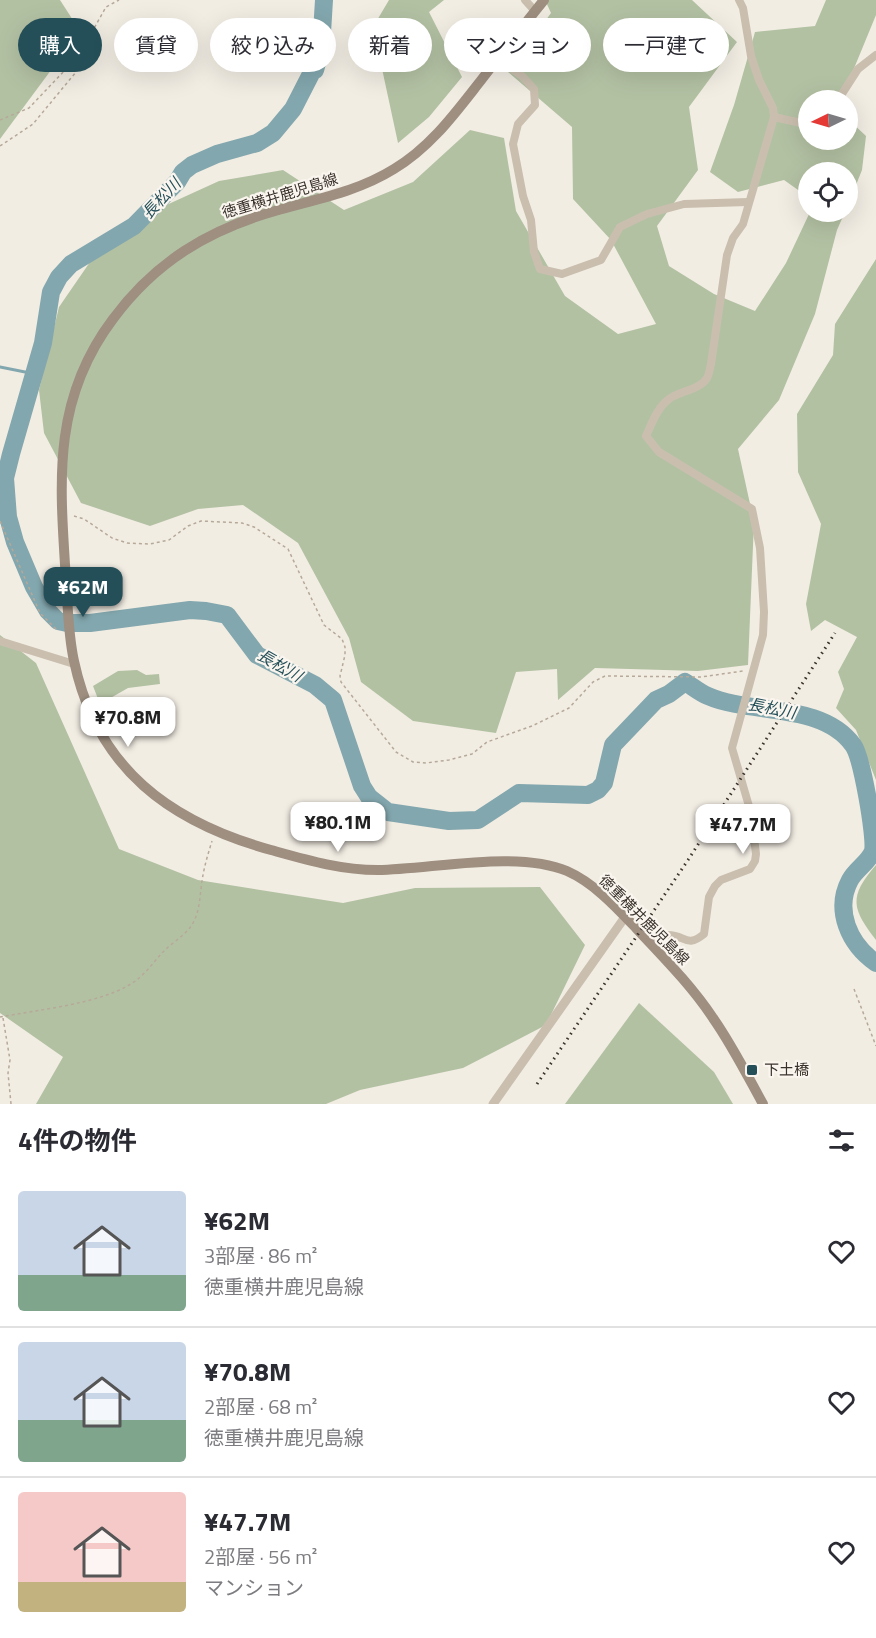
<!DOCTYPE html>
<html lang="ja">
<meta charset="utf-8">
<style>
body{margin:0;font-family:"Titillium Web","Noto Sans JP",sans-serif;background:#f7f7f7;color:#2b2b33;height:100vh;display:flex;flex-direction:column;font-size:22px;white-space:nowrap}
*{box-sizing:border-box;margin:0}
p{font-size:20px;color:#7c7c81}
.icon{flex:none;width:33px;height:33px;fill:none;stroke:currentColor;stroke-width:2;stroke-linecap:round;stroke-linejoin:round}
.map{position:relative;height:1104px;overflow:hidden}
.panel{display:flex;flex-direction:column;background:#fff;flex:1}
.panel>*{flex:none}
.banner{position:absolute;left:18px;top:18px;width:840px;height:54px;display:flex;gap:12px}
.needle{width:39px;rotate:265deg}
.controls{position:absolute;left:798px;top:90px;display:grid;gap:12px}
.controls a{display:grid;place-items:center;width:60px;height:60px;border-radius:50%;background:#fff;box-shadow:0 6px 24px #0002;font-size:30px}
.price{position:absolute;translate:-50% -51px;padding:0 14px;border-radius:12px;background:#fff;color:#222;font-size:20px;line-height:39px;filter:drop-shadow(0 2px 3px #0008)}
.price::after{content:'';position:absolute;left:50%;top:36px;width:18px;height:14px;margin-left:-9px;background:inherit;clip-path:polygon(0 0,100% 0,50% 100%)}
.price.current{background:#244f59;color:#fff}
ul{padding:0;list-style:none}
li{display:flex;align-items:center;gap:18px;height:150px;padding:0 18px}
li+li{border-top:2px solid #e1e1e2}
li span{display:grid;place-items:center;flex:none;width:168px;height:120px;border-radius:6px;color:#555}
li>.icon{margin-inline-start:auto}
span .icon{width:72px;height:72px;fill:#fffc;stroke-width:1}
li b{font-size:26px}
h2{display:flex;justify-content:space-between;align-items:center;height:72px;padding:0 18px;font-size:26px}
.pill{padding:0 21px;border-radius:27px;background:#fff;box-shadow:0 6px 24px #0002;font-size:21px;line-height:54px}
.pill.current{background:#244f59;color:#fff}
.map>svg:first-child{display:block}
.green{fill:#b3c1a3}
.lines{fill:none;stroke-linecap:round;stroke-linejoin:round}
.stream{stroke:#83a7ae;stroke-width:3}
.river{stroke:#83a7ae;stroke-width:18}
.path{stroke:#b6a999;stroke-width:1.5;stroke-dasharray:3 3;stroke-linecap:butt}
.minor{stroke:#cabfaf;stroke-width:8}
.tertiary{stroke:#cabfaf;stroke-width:9}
.secondary{stroke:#9e8f80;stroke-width:10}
.rail{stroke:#3a322c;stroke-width:3;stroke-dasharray:1.5 4.5;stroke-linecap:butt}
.poi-dot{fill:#244f59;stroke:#faf6ef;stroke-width:2}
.labels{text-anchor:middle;stroke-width:4.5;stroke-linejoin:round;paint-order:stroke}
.street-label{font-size:15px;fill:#3a322c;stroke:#faf6ef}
.poi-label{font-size:15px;fill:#3a322c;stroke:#faf6ef;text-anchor:start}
.water-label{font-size:16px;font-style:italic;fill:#244f59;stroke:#faf6ef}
</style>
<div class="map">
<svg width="876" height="1104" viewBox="0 0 876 1104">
<rect width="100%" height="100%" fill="#f2ede3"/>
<g class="green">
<polygon points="0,0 60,0 80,31 0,139"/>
<polygon points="389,0 444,0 429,12 462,77 429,117 398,143 373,27"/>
<polygon points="545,0 692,0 737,42 689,107 698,170 657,226 669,266 714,294 755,311 786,263 810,212 845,212 837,230 815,314 779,400 738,449 754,522 748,665 698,671 595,668 558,700 557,669 516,672 496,733 413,721 361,682 349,638 298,543 243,505 198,509 150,526 81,503 44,433 39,390 59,307 90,262 162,207 219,181 283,170 344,210 413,182 470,130 504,138 516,211 565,296 618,334 656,324 611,240 573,199 572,127 508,72 551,13"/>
<polygon points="826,0 876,0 876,15 841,100 808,100 808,140 848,140 848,119 866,136 862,170 848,205 848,172 808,172 808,197 784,180 738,192 710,172 734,105 755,32 815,26"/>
<polygon points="876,259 876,780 856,730 836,708 844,689 838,672 857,637 825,620 811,631 806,604 821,524 798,472 797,414 833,355 835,324"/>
<polygon points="0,635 36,663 119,849 198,880 343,903 415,888 540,887 585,945 546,1025 463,1068 360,1090 326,1104 36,1104 63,1057 0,1013"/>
<polygon points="137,670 146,675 159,674 160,684 128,688 100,704 93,686 118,671"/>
<path d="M876,865V940C852,909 848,897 876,865Z"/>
<polygon points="639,1003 714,1072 733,1104 565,1104"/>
</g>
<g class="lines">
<polyline class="stream" points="0,367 35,374"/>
<path class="river" d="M324,0L321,49L315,70H313L293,109L273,133L257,143L217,154L192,165L183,172L177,182L134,226L71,264L59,277L51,292L43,343L11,454L5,478L8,517L15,542L34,587L48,611L58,621L67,623H90L190,610L206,611L227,615L257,655L315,685L333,700L362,786L369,797L388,812L449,821L478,820L519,793L588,795L598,790L604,783L613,745L656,700L669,694L685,682C692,686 700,693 708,696C751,715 822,702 853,745C862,757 876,838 873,851C869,862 856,869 850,880C834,910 849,944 876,963"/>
<g class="path">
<polyline points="0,120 29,108 85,49"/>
<polyline points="0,146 33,124 81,66 88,39 106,7 119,0"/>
<polyline points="74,516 84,519 112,538 127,543 150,544 169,540 188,526 201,521 242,523 254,527 288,549 324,625 342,639 345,647 345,655 340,676 341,682 396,752 413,762 426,763 449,760 472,754 487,742 532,726 569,708 593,682 605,676 701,677 743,671"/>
<polyline points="0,521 40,613 58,631"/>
<polyline points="854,989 876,1046"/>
<path d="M0,1017C37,1010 97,1004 129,985C144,977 153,962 165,950C174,941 188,934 194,921C200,909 200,894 202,881C204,867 208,854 212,841"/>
<polyline points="3,1018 10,1060 8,1073 11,1104"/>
</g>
<g class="minor">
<polyline points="525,0 535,11"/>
<polyline points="498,59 522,76 534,89 535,105 518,124 513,144 523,196 531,220 534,252 540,269 562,274 601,260 620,227 647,214 684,204 748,202"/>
<polyline points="838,100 858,69 876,55"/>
<polyline points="774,117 801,123 808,121"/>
<polyline points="0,641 74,664"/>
<path d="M648,942C654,939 660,935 667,935C685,934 686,949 704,934L709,897L715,886L721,880L750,869L755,861L756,854L751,813L732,748L763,635L764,612L760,548L752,509L659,452L646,436C652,423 657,408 669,399C679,391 700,390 707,378C709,375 710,368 711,364L727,255L733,238L743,224L774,117L773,108L759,80L751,56L743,8L739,0"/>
</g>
<polyline class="tertiary" points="493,1104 625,917"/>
<path class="secondary" d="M544,0C523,26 503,52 482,79C456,112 431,147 394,169C357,192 316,199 275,211C208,230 155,262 113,319C51,401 60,484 66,580C68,607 68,634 74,661C97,769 170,822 271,850C307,860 341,870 378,870C433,869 517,850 567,871C594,883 616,907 636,928C663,957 691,985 713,1018C732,1045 747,1075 763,1104"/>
<polyline class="rail" points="537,1084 688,860 835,633"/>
</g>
<rect class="poi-dot" x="746" y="1064" width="12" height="12" rx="3"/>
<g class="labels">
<g class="street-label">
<text transform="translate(280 196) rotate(-17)" y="5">徳重横井鹿児島線</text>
<text transform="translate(644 920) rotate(45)" y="5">徳重横井鹿児島線</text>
</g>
<g class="poi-label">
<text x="764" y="1075">下土橋</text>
</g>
<g class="water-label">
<text transform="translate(161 198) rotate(-47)" y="6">長松川</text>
<text transform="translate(280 665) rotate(30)" y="6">長松川</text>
<text transform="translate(772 708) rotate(11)" y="6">長松川</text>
</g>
</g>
</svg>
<div class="controls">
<a><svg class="needle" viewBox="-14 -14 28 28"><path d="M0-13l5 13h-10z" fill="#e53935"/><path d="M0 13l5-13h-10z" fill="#7c7c81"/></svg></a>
<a><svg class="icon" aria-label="locate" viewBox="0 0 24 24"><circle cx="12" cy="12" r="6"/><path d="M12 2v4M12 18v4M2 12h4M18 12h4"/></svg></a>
</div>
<b class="price current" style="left:83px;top:618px">¥62M</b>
<b class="price" style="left:128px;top:748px">¥70.8M</b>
<b class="price" style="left:338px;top:853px">¥80.1M</b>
<b class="price" style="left:743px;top:855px">¥47.7M</b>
<div class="banner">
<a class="pill current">購入</a>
<a class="pill">賃貸</a>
<a class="pill">絞り込み</a>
<a class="pill">新着</a>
<a class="pill">マンション</a>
<a class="pill">一戸建て</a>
</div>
</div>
<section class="panel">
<h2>4件の物件<svg class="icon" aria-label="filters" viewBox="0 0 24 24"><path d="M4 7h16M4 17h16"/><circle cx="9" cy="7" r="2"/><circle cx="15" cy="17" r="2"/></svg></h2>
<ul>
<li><span style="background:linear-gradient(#c9d6e8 70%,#7fa58c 0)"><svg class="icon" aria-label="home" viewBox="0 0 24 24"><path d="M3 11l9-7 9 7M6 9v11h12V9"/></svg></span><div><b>¥62M</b><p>3部屋 · 86 m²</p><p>徳重横井鹿児島線</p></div><svg class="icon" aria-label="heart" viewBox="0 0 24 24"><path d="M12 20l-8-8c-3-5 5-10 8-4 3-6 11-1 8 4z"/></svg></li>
<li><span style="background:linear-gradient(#c9d6e8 65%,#7fa58c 0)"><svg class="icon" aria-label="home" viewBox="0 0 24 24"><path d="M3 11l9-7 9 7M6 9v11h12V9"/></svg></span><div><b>¥70.8M</b><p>2部屋 · 68 m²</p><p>徳重横井鹿児島線</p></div><svg class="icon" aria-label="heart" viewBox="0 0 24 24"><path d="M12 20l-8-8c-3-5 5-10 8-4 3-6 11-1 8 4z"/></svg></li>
<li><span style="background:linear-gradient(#f6c9c9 75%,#c2b280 0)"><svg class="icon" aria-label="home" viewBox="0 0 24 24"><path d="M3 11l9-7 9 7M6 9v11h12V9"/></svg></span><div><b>¥47.7M</b><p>2部屋 · 56 m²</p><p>マンション</p></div><svg class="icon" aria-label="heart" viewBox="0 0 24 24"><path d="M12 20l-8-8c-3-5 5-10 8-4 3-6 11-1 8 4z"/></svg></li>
</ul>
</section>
